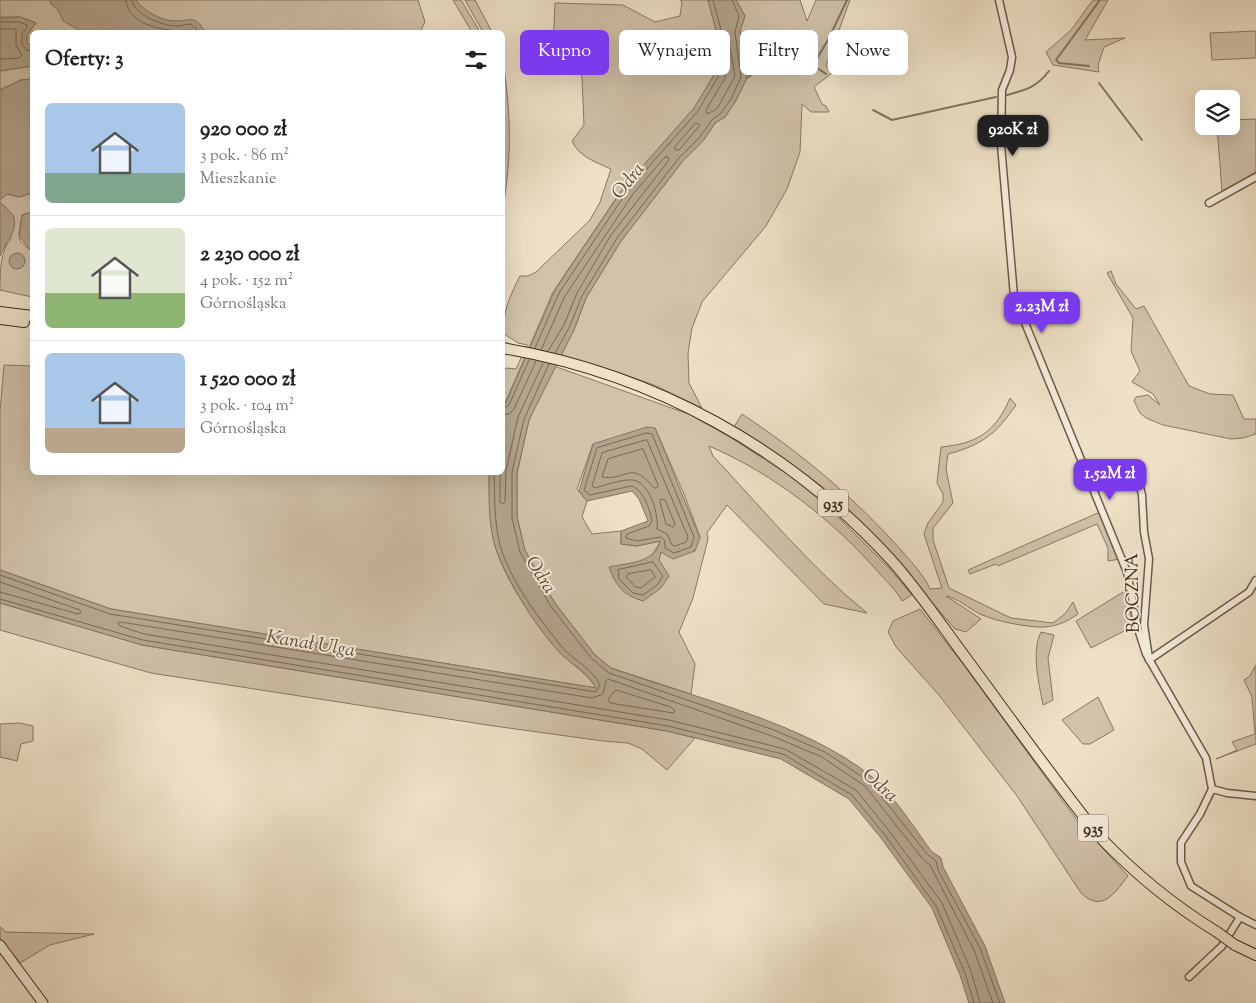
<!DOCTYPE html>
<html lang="pl">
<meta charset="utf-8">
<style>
body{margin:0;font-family:"Sorts Mill Goudy",serif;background:#f2f2f2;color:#202124;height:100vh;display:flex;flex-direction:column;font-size:19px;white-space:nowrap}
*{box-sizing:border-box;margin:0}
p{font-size:16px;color:#757577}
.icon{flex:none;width:28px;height:28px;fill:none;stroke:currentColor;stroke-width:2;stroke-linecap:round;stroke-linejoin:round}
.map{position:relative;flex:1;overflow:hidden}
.side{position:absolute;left:30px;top:30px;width:475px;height:445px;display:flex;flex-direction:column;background:#fff;border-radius:8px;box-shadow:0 5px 20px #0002}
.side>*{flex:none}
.top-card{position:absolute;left:520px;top:30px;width:475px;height:45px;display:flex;gap:10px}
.controls{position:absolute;left:1195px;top:90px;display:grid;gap:10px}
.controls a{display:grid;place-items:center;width:45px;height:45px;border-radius:8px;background:#fff;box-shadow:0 5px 20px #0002;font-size:25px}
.price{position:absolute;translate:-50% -42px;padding:0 11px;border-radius:10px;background:#7c3aed;color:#fff;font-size:16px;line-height:32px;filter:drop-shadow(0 1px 2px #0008)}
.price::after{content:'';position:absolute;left:50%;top:30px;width:15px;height:11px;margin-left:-8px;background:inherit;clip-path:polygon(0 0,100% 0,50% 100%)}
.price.current{background:#222;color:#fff}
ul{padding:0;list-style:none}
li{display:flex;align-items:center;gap:15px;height:125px;padding:0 15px}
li+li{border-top:1px solid #e0e0e0}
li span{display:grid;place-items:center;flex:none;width:140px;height:100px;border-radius:8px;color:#555}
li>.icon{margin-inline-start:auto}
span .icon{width:60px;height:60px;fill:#fffc;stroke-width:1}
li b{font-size:21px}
h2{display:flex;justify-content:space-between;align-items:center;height:60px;padding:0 15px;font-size:21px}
.tag{padding:0 18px;border-radius:8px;background:#fff;box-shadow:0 5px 20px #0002;font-size:18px;line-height:45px}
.tag.current{background:#7c3aed;color:#fff}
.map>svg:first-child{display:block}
.green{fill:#d1c2aa;stroke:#897864;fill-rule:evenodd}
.water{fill:#b3a48d;stroke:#857460}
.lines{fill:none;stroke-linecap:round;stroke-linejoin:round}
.shore{stroke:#7a6855;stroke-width:1}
.stream{stroke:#857460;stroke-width:2}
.street-casing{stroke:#6c5a48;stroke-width:9}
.secondary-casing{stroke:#412d1d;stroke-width:11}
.primary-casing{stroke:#412d1d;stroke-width:12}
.street{stroke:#f4ecdb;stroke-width:6}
.secondary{stroke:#f4ecdb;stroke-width:9}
.primary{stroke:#eee1c7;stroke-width:10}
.primary-bridge-casing{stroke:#412d1d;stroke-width:12;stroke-linecap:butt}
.primary-bridge{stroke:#eee1c7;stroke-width:10}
.labels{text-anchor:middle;stroke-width:4;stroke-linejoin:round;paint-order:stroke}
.shield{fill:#f4ecdb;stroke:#776656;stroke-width:1}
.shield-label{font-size:16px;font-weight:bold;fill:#412d1d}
.street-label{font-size:18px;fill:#412d1d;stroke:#f4ecdb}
.water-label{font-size:19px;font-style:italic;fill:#5e4b39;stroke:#f4ecdb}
</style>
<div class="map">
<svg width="1256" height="1003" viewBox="0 0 1256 1003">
<rect width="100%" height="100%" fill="#eee1c7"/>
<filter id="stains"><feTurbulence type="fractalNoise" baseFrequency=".004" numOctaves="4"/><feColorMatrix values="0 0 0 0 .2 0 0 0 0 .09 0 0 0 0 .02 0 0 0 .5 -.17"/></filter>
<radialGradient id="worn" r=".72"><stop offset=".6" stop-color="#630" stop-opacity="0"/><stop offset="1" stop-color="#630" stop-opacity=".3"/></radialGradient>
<g class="green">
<polygon points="0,0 418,0 425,22 420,32 32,32 32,46 27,43 27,35 36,23 20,17 0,17"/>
<polygon points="453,0 461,0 480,32 472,32"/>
<polygon points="465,0 475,0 492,32 483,32"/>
<path d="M680,0H708L716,30L714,75L694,109L619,194L553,292L503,408V373L506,368L516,369L527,345L518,343L503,333C503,312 510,295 520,276H528L536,272L590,220L600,202L611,169C596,162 579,157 572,141L584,125L582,77L575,60L553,48L555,3L623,5L655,22L680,16L682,2Z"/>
<polygon points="736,0 800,0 807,21 816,0 850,0 826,66 832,73 814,87 822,104 826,106 829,112 811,112 802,104 800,152 787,189 766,226 702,302 692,328 688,353 689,383 702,408 654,385 611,370 559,356 574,330 586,298 621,241 682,162 703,141 715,123 725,117 735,102 747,78 740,31 745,16"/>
<polygon points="1093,0 1108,0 1085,40 1125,38 1104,47 1098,65 1099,72 1053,65 1046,52 1071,30"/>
<polygon points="1256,31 1256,58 1212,60 1210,33"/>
<path d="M503,61C511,116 512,153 503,208Z"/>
<polygon points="32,66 32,79 21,80 0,90 0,71"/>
<polygon points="1256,119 1256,172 1222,191 1217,126 1231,126 1231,120"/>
<path d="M32,193V212L22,215L19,233L20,241L32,252V297L0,290C0,273 0,250 11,239C12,223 15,213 0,203V198L7,194L19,197Z"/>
<polygon points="1111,271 1116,284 1136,309 1144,306 1189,386 1210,394 1233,395 1244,419 1256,419 1256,434 1243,438 1231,439 1163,425 1146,418 1140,413 1134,401 1136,397 1148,395 1160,405 1153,394 1132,382 1140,371 1131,351 1133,318 1107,273"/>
<path d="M4,365L32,366V472L489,473C489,497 490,521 495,545C502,576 539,630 561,653C573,666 587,673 596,688L111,609L0,570V412Z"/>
<path d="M554,366L691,415L730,437L787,474L825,504L889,568L912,595L902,601C897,591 888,583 880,574C834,521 774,474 709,446L713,456C763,509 810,567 867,613L824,604L727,505L707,533L708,539L693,598L679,632L695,664L691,694L611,668L595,655L554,602L525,551L517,517V473L529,420ZM655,428L684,494L700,537L661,552L659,560L650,558L661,541L637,546L621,544V531L592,534L582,517L587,501L577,489L593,444Z"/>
<path d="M1010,398L1016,405C996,434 982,445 948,454L946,469L953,503L933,528V540L949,588L1011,618L1053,623L1065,614L1073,602L1078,614C1068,621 1058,626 1045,627C1030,628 994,621 980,614C968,608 959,599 946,596L981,619L966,632L955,629L871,532L820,485L734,427L742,414C801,453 854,497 901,550C911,562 924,575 930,589L942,588L924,534L928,523L943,502V494L937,483L941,447C976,444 996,432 1010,398Z"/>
<polygon points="1100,512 1120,559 1108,561 1108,548 1097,524 998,566 996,564 970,574 968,570"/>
<polygon points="1128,589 1134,621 1132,627 1091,648 1076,621"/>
<polygon points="0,603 142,645 667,731 695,738 667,770 642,749 628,743 603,741 494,726 151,673 0,630"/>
<path d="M920,609L963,664L1076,819L1128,876C1114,894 1102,913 1081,893L1017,796L939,695L896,647L888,632L893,621Z"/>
<path d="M1041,632L1054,635L1048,658L1053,700L1043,705C1039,683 1031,652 1041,632Z"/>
<polygon points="1256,665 1256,744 1216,759 1237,750 1232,742 1255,734 1252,697 1244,680 1250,676"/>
<polygon points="1098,697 1114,730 1090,744 1083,744 1062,720"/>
<polygon points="20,723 33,726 33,741 21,744 17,761 0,757 0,724"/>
<polygon points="0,927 6,932 94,934 50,945 20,963 0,938"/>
</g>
<g class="water">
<path d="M50,0H136C144,11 161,21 176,21C193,21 194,14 205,32H82L63,21L58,10L50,3Z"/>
<path d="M708,0H736L745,16L740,31L747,78L735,102L725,117L715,123L703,141L682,162L621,241L586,298L574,330L529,420L517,473V517L525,550L554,602L595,655L611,668C691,697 807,723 872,777C892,793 916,830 931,851L941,858L943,867L985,946L1005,1003H969L960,975L932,908L881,838L849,799L781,759L667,731L142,645L0,603V570L111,609L596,688C588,672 572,665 560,653C535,626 509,584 496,549C488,526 489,497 489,473L502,472L503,409L555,290L624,187L694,108L714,75L716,30Z"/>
<polygon points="20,17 36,23 27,35 27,43 32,46 32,66 0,71 0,18"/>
<polygon points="32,79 32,193 19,197 7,194 0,200 0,90 21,80"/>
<path d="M0,203C28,221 9,235 0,256Z"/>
<polygon points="32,212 32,252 19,236 22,215"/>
<circle cx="17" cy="261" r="8"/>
<path d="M647,427L655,428L700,538L695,551L673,559L661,552L659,560L669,576L661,588L643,601C624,596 615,585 609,567C627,563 656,563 660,541L637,546L621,544V531L648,521L639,499L632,491L587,501L579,491L593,444Z"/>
</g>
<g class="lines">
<g class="shore">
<path d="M126,0C127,26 170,33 189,30L192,32"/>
<path d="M132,0C134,15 161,25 175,26C180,27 186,24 191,24L199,32"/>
<polyline points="0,22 19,22 27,25 27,28 22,34 22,45 27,50 32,51"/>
<polyline points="0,29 16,29 16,45 22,55 19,58 0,59"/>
<polygon points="730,47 735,76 717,109 707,114 706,110 725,78 726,48"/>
<polygon points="696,123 700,125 679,150 675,150 675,147"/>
<polyline points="535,348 559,293 628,190 698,111 718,77 721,30 713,0"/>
<polyline points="541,350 565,296 633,194 665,157 668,157 669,160 611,235 577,293 564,325 548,351"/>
<polyline points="555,353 569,328 582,296 617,238 678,159 699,138 712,120 721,113 731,99 741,77 735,32 739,16 732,0"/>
<polyline points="549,364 524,419 512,472 512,518 520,552 550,605 591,658 609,673 774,730 825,752 870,782 927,854 936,861 938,870 980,948 1000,1003"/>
<polyline points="502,409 509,405 529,360"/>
<polyline points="502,415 509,414 514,409 536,361"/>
<path d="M647,433L652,434L694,537L691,547L674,553L665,548V541L661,537L637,541L626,538L627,534L649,526L652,521C650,510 643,488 631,486L590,495L584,490L597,448Z"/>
<path d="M647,440L688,537L686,542L675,546L672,545L667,534L657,529C659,516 650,482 633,480C622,479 606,485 595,488L592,486L602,453Z"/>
<path d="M643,449L658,485L657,488H654C630,459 628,481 602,477L608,459Z"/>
<polyline points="500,472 500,502 503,504 505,502 506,471 518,417 543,363"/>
<polygon points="662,499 665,500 675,524 673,527 666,524 660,502"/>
<polygon points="653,562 663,576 657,585 643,595 633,593 619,579 618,570"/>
<polygon points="651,570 655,577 641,588 636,587 626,577 628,574"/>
<path d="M0,575L110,614L596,692L600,685C592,668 574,661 562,647C539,618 511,583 500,545C494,522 495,497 494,472"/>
<polyline points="0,582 80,610 81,612 78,614 0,592"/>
<polyline points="0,599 143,640 668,726 783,754 852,795 885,835 936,906 965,973 974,1003"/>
<polygon points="616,690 671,707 675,711 673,713 610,703 608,700"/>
<polyline points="980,1003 971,971 942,903 890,832 856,790 785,749 669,720 144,634 120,626 118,623 121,622 592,698 603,694 606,681 608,679 772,736 822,757 865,786 922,858 930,865 974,950 993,1003"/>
</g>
<g class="stream">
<polyline points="803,64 810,63 826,74"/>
<polyline points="813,65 828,40 847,0"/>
<polyline points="1089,66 1059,63 1056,60 1100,0"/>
<polyline points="747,78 765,65 779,64"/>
<polyline points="1099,83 1142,140"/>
<path d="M1007,95C1026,90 1037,87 1049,71"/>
<polyline points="873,110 892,120 996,97"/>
</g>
<defs>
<g id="street">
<polyline points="999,0 1012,57 1010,70 1002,90 1001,145 1014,296 1127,572 1138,629 1146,654 1206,758 1212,789 1200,814 1181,843 1181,862 1191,886 1240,917 1222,946 1189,977"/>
<polyline points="1209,203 1256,177"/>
<polyline points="1135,467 1142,495 1144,532 1149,559 1144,625 1149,658"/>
<polyline points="1149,660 1249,592 1256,580"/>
<polyline points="1212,789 1227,793 1256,796"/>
<polyline points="1240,917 1256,925"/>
</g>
<polyline id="secondary" points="0,945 43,1003"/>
<g id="primary">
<polyline points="0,312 32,316"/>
<polyline points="0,319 24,322"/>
<path d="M502,348C653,373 790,449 892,561C917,589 938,620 960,650C1006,712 1051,776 1099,836C1134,873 1173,905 1217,932"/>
<polyline points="1235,945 1256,955"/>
</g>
</defs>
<use href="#street" class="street-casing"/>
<use href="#secondary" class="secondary-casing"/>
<use href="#primary" class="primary-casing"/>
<use href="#street" class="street"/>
<use href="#secondary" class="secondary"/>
<use href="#primary" class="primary"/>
<defs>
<polyline id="primary-bridge" points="1217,932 1235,945"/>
</defs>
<use href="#primary-bridge" class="primary-bridge-casing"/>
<use href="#primary-bridge" class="primary-bridge"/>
</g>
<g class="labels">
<g class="shield">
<rect x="818" y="489.5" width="30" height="27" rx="4"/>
<rect x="1078" y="814.5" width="30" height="27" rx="4"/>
</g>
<g class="shield-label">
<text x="833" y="509">935</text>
<text x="1093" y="834">935</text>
</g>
<g class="street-label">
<text transform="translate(1132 593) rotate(-91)" y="6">BOCZNA</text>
</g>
<g class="water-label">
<text transform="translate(627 180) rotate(-51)" y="7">Odra</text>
<text transform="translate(542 574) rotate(58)" y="7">Odra</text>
<text transform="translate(311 642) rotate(9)" y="7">Kanał Ulga</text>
<text transform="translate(881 784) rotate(42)" y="7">Odra</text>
</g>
</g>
<rect width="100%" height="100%" filter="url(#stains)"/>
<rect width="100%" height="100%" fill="url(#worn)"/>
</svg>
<div class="controls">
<a><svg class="icon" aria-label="layers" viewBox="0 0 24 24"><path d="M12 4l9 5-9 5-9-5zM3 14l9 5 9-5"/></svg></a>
</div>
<b class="price current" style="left:1013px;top:157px">920K zł</b>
<b class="price" style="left:1042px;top:334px">2.23M zł</b>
<b class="price" style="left:1110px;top:501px">1.52M zł</b>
<div class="top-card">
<a class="tag current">Kupno</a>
<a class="tag">Wynajem</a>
<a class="tag">Filtry</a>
<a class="tag">Nowe</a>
</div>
<section class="side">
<h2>Oferty: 3<svg class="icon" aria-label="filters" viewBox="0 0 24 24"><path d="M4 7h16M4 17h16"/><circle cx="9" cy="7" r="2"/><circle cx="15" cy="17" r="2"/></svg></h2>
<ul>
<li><span style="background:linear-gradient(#a9c7e8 70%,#7fa58c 0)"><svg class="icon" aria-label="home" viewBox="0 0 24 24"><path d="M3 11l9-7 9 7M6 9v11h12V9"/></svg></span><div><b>920 000 zł</b><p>3 pok. · 86 m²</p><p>Mieszkanie</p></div></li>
<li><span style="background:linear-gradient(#dfe7d0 65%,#8fb573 0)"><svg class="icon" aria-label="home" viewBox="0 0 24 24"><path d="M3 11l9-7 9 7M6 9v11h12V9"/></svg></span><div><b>2 230 000 zł</b><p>4 pok. · 152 m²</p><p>Górnośląska</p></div></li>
<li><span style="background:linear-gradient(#a9c7e8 75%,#b9a48a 0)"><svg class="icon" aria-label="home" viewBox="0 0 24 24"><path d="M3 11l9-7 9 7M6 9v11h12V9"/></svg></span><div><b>1 520 000 zł</b><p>3 pok. · 104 m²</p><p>Górnośląska</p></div></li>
</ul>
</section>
</div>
